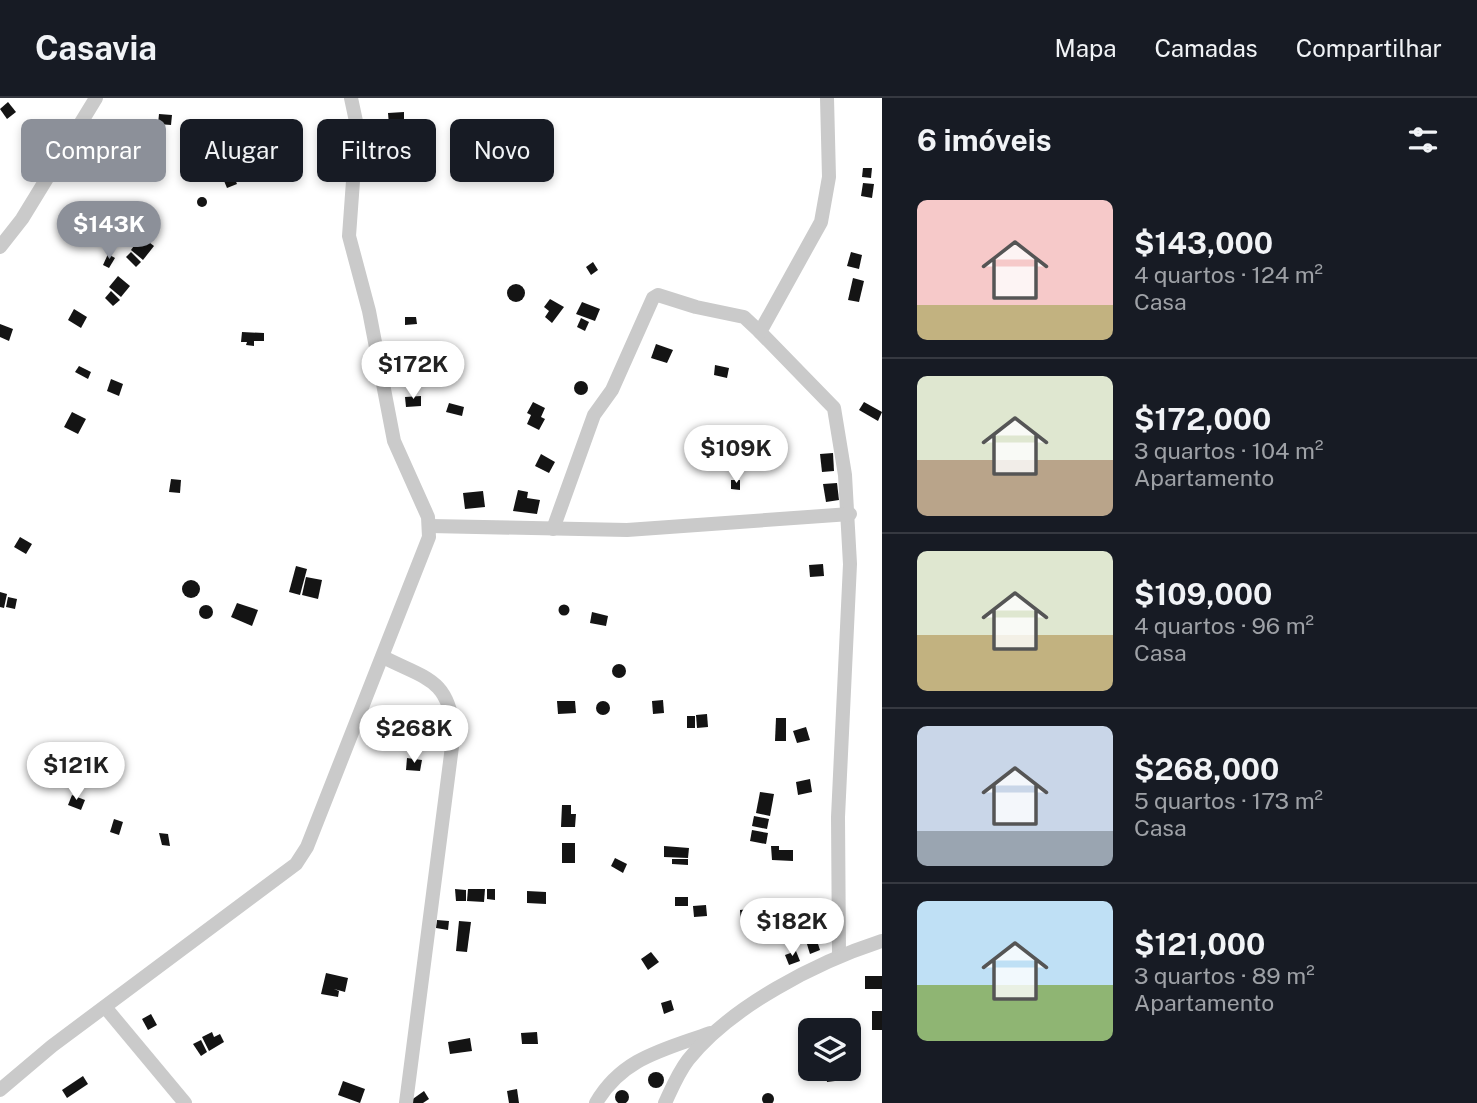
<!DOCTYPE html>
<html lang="pt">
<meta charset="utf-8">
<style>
body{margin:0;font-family:"Public Sans",sans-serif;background:#242831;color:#f1f3f6;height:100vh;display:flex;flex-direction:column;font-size:26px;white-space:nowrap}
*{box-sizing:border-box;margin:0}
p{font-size:23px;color:#9ea1a6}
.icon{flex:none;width:38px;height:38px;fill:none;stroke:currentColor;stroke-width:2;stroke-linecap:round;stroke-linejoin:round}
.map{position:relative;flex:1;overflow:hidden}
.details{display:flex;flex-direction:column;background:#171b24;width:595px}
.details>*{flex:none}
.banner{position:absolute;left:21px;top:21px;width:665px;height:63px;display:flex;gap:14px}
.controls{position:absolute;left:798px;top:920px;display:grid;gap:14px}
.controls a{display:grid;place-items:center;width:63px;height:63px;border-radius:10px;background:#171b24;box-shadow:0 4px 10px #0003;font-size:35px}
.price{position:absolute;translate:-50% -60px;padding:0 16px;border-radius:24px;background:#fff;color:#222;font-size:23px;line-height:46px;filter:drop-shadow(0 2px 4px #0008)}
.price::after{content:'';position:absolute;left:50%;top:42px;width:21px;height:16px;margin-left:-10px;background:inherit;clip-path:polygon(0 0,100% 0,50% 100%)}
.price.current{background:#8c9099;color:#fff}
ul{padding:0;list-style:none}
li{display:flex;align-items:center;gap:21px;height:175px;padding:0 35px}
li+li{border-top:2px solid #363941}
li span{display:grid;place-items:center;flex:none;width:196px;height:140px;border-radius:10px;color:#555}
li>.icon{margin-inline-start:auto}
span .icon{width:84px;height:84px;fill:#fffc;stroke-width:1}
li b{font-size:30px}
h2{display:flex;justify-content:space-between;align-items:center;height:84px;padding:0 35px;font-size:30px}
.pill{padding:0 24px;border-radius:10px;background:#171b24;box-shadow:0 4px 10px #0003;font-size:24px;line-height:63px}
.pill.current{background:#8c9099;color:#fff}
header{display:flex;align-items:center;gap:42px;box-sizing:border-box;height:98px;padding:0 35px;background:#171b24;border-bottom:2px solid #363941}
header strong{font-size:33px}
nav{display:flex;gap:38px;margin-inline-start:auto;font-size:24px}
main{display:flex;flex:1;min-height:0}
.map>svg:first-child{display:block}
.building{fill:#141414}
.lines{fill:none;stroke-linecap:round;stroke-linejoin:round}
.minor{stroke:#cacaca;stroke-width:14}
</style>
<header>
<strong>Casavia</strong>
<nav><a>Mapa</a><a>Camadas</a><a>Compartilhar</a></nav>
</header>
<main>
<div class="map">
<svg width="882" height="1005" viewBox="0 0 882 1005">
<rect width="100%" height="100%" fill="#fff"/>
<g class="building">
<polygon points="8,4 16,14 7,21 0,11"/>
<polygon points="404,14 404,26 389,27 388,15"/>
<polygon points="159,16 172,17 171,27 158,26"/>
<circle cx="265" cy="48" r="5"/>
<polygon points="863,70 872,70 871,80 862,79"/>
<polygon points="232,74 237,86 227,90 222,78"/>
<polygon points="863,85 874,86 872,100 861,98"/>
<circle cx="202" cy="104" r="5"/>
<polygon points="141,138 154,148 143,162 131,152"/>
<polygon points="131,154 141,164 136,169 126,159"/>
<polygon points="851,154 862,157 859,171 847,168"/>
<polygon points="108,156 115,160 109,170 103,167"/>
<polygon points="593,164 598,172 591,177 586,169"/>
<polygon points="118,178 130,188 121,199 109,189"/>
<polygon points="853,180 864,183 859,204 848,202"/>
<circle cx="516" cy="195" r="9"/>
<polygon points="111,193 120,202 113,208 105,200"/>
<polygon points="550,201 564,209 552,225 545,219 549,213 544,209"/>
<polygon points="582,204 600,211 595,223 576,216"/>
<polygon points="74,211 87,219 81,230 68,222"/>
<polygon points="405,219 416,219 417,226 405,227"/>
<polygon points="581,220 589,224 585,233 577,229"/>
<polygon points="0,226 13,231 9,243 0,239"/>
<polygon points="242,234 264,235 264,243 254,243 254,248 246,247 247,244 241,244"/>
<polygon points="656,246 673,252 667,265 651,260"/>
<polygon points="715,267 729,270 727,280 714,277"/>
<polygon points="79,268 91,274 88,281 75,274"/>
<polygon points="111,281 123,286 119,298 107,293"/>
<circle cx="581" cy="290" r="7"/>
<polygon points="421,298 421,308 406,309 405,299"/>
<polygon points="533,304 545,310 541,319 545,321 539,332 527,326 531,317 527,315"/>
<polygon points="864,304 882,314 878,323 859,312"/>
<polygon points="449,305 464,309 462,318 446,314"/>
<polygon points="72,314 86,321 78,336 64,329"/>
<polygon points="833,355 834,373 822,374 820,356"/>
<polygon points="541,356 555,364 549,375 535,368"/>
<polygon points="171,381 181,382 180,395 169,394"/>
<polygon points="731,382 740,382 740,392 731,391"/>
<polygon points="837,385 839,402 826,404 823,386"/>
<polygon points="518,392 528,394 527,400 540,402 537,416 513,413"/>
<polygon points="483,393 485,409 465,411 463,395"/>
<polygon points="20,439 32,446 26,456 14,449"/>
<polygon points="823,466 824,478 810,479 809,467"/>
<polygon points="296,468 307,471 300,497 289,494"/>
<polygon points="306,479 322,482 318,501 302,497"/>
<circle cx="191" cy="491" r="9"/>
<polygon points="0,494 7,496 4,510 0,509"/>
<polygon points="8,499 17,501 15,511 6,509"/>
<polygon points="237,505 258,512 252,528 231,519"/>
<circle cx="564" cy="512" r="5.5"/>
<circle cx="206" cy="514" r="7"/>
<polygon points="592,514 608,518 606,528 590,525"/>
<circle cx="619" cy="573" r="7"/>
<polygon points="663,602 664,615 653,616 652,603"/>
<polygon points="557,603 575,603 576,615 558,616"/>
<circle cx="603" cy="610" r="7"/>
<polygon points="707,616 708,629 697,630 696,617"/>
<rect x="687" y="618" width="8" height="12"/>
<polygon points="776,620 786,620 786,643 775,643"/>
<polygon points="806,629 810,642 797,645 793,633"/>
<polygon points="407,660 422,662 420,673 406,672"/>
<polygon points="810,681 812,694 798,697 796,684"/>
<polygon points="760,694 774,696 770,718 756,715"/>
<polygon points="72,697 85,702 81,712 68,707"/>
<polygon points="562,707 571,707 571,716 576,716 575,729 561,729"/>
<polygon points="754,718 769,721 767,731 752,728"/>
<polygon points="114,721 123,724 119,737 110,734"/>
<polygon points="752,732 768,735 766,746 750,743"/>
<polygon points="159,735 168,736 170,748 162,747"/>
<rect x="562" y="745" width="13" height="20"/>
<polygon points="664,748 689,750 688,760 664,759"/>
<polygon points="771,748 779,748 779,752 793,752 793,763 772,762"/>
<polygon points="615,760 627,766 623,775 611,768"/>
<polygon points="672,761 688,761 688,767 672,766"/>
<polygon points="455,791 466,792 466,803 456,803"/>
<polygon points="468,791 485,791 484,804 467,803"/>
<polygon points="487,791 495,791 495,802 487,801"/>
<polygon points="527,793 546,794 546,806 527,805"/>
<rect x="675" y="799" width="13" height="9"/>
<polygon points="706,807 707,818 694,819 693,808"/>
<polygon points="750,811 751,824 741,825 740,812"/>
<polygon points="775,815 791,815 790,827 775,827"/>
<polygon points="437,822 449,823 448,832 436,830"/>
<polygon points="459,823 471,824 467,854 456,853"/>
<polygon points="816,840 820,852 810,856 806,843"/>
<polygon points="796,853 800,863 789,867 785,857"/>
<polygon points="651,854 659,864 648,872 641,861"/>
<polygon points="326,875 348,880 345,894 334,891 339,893 338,899 321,896"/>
<rect x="865" y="878" width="17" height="13"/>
<polygon points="671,902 674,912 664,916 661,905"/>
<rect x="872" y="913" width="10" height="19"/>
<polygon points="151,916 157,927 148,932 142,921"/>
<polygon points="212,934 214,939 220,936 224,944 209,953 202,939"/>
<polygon points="537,934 538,946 522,946 521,935"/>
<polygon points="470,940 472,953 450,956 448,944"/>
<polygon points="201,942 207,954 201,958 193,946"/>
<polygon points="810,960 810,968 799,968 799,961"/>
<polygon points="842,973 843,982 827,984 826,975"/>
<circle cx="656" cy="982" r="8"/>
<polygon points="83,978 88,986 67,1000 62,992"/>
<polygon points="343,983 365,991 360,1005 338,997"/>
<polygon points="517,991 519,1005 509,1005 507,993"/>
<circle cx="622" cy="999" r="7"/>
<polygon points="424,993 429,1001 423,1005 412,1005 410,1003"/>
<circle cx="768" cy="1001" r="6"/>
</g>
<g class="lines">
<g class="minor">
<polyline points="827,0 829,79 821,124 760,234 834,310 845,377 850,466 838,719 839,857"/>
<polyline points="0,149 22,121 96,0"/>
<polyline points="430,428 627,432 850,416"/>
<polyline points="553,431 594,317 612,292 653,200 658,197 696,209 744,219 760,234"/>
<path d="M383,559C426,581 448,580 454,633L406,1005"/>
<polyline points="105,909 185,1005"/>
<polyline points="0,992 52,948 296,766 307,749 429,439 428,419 394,343 369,213 349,138 357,28 351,0"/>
<path d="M596,1005C622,960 663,952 710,935"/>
<path d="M665,1005C672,990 678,975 688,962C731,908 817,864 882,843"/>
</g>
</g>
</svg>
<div class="controls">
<a><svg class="icon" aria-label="layers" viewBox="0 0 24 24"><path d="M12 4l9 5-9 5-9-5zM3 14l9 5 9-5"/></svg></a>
</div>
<b class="price current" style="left:109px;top:163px">$143K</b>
<b class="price" style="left:413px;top:303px">$172K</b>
<b class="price" style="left:736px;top:387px">$109K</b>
<b class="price" style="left:414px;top:667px">$268K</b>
<b class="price" style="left:76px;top:704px">$121K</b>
<b class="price" style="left:792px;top:860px">$182K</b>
<div class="banner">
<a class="pill current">Comprar</a>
<a class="pill">Alugar</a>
<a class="pill">Filtros</a>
<a class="pill">Novo</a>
</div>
</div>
<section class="details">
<h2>6 imóveis<svg class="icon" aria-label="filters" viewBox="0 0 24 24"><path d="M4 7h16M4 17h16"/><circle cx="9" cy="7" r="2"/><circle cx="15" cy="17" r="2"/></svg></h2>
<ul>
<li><span style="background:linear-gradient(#f6c9c9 75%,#c2b280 0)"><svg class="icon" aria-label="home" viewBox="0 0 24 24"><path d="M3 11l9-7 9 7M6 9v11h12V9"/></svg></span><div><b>$143,000</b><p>4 quartos · 124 m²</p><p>Casa</p></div></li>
<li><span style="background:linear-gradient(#dfe7d0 60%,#b9a48a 0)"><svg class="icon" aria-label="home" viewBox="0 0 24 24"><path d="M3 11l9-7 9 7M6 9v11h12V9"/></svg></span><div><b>$172,000</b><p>3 quartos · 104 m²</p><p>Apartamento</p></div></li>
<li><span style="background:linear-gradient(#dfe7d0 60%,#c2b280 0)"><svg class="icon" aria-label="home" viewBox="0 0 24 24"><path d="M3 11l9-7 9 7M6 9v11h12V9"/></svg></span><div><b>$109,000</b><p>4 quartos · 96 m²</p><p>Casa</p></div></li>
<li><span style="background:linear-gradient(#c9d6e8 75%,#9aa5b1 0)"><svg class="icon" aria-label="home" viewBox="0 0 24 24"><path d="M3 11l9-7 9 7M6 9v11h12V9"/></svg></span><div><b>$268,000</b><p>5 quartos · 173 m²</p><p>Casa</p></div></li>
<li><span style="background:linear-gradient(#bfe0f5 60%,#8fb573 0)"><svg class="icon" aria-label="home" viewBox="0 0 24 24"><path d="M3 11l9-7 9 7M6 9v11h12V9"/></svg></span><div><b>$121,000</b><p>3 quartos · 89 m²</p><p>Apartamento</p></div></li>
</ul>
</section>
</main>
